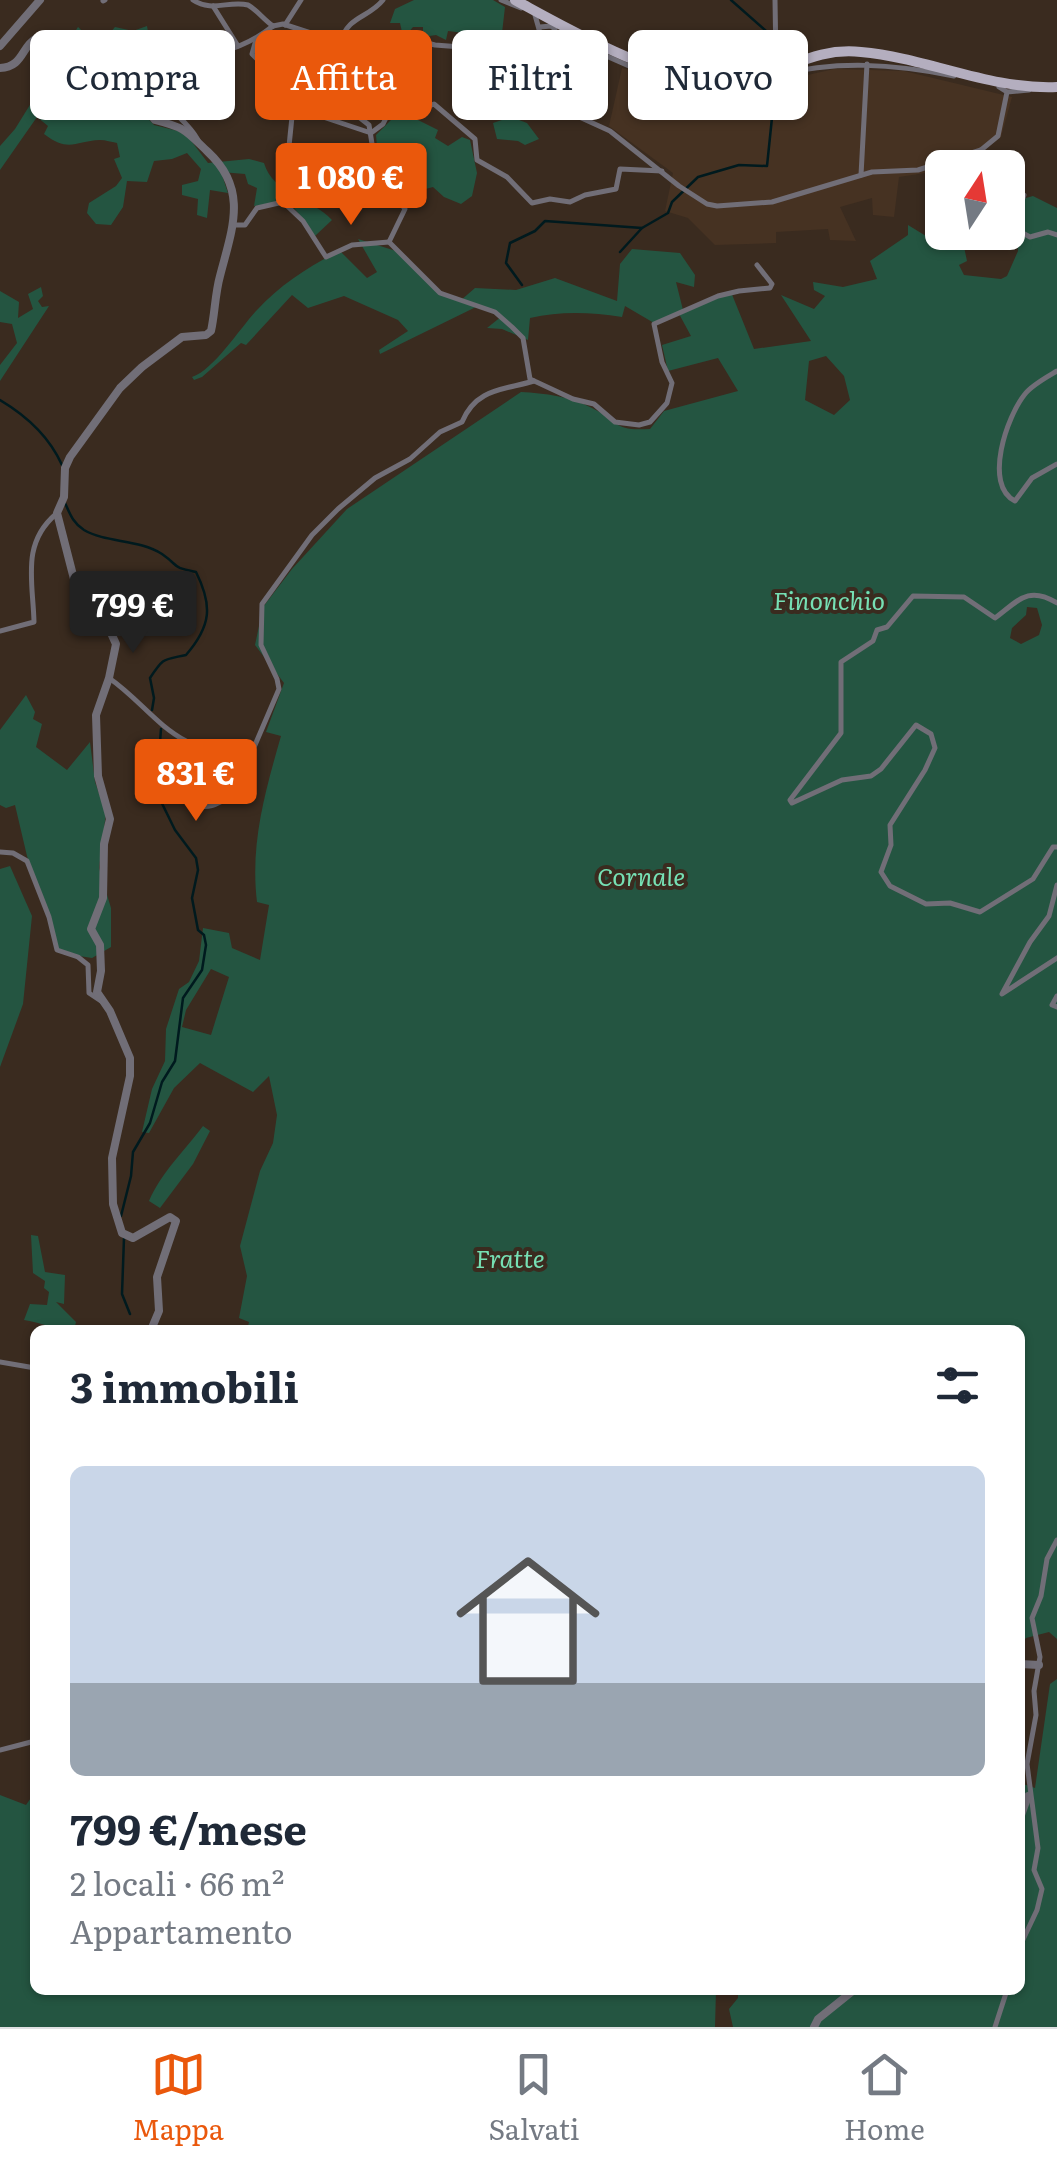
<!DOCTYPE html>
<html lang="it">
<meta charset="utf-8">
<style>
body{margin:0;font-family:Literata,serif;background:#f2f2f3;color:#1f2937;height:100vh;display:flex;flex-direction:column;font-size:38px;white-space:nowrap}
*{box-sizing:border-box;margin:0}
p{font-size:32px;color:#747a83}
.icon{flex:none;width:55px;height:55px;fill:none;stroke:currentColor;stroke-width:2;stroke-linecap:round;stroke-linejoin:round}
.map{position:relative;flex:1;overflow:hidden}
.side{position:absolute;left:30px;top:1325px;width:995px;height:670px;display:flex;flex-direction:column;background:#fff;border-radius:15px;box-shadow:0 2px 8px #0004}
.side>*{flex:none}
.hud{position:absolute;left:30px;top:30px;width:998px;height:90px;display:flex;gap:20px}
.needle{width:65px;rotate:12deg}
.buttons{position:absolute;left:925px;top:150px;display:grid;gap:20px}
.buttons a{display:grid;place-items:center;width:100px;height:100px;border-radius:15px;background:#fff;box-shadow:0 2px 8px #0004;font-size:50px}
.price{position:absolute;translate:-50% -85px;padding:0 22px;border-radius:10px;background:#ea580c;color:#fff;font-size:32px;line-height:65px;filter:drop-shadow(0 2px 5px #0008)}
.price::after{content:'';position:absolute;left:50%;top:60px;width:30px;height:22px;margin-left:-15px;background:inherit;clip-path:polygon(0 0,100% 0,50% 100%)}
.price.current{background:#222;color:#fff}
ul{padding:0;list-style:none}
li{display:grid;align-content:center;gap:20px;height:530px;padding:0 40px}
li+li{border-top:2px solid #e0e1e3}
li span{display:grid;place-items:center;height:310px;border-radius:15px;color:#555}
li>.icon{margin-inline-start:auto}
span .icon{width:180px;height:180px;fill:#fffc;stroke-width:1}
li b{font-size:42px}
h2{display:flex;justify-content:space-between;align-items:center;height:120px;padding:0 40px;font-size:42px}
.chip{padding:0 35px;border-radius:15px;background:#fff;box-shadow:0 2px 8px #0004;font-size:35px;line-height:90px}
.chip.current{background:#ea580c;color:#fff}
.menu{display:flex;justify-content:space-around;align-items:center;height:140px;border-top:2px solid #e0e1e3;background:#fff;font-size:28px;color:#747a83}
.menu a{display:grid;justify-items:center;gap:5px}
.menu .current{color:#ea580c}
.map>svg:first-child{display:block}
.built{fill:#463222}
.green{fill:#245541;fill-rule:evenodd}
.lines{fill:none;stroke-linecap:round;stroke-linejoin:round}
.stream{stroke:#001a1e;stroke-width:2.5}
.minor{stroke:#716e77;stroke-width:5}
.tertiary{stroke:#716e77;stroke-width:8}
.primary{stroke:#b4aebf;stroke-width:10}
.labels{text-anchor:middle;stroke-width:8;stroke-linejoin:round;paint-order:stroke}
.park-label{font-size:25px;font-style:italic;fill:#76e0b4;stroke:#3a2b1f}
</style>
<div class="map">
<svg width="1057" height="2027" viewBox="0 0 1057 2027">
<rect width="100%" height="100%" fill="#3a2b1f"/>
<polygon class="built" points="622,68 734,92 834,69 904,71 1012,97 1001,137 979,154 932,172 899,177 894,217 873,215 872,198 840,207 856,241 830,240 828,229 776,232 776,243 715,245 688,218 665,211 673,173 609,126"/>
<g class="green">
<polygon points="414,0 493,0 505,7 502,33 497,33 496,37 448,31 446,40 436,35 423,37 423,27 413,27 407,34 402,32 400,23 390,23 395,9"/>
<polygon points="147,26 152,54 127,66 104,53 107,71 84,78 67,75 56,61 78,27 95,43 101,42 103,48 105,39 115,27 133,31"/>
<path d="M46,79L92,90L118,87L154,125L178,131L189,138L208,163L249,159L264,163C273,194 312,198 332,220L315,236L289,201L254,206L257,188L248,184L245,174L221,172L228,193L210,190L207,218L197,215L198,199L182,195V185L198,181L201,169L187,153L172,159L154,161L147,182L127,181L123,207L111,225L96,224L87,213L89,203L116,186L122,178L114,159L120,157L117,143C111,142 106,140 100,140C75,141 69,153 44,134L48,126L37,117L0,170V146L15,129Z"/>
<polygon points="406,114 438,130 435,138 448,146 462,137 470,140 477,173 472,196 461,204 444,197 433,187 418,191 379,169 376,135 391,120"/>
<polygon points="511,117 527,123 539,139 525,145 518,141 497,139 493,123"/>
<path d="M1033,196L1057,208V1639L1049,1632L1026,1638L1020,1645V1330H247L249,1322L239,1318L247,1276L240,1246L260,1171L273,1143L277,1115L269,1076L253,1092L200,1063L174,1088L149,1133L142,1132L152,1089L165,1061L166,1029L179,989L189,982L199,961L203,928L229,933L232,948L260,960L269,905L257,902C250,844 265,792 281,736L266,732L284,683L255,645L263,607L292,569L347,509L521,392C544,393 572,397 592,408C622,423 612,431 650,429L664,411L738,391L718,358L668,371L662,345L691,336L678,312L654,323L625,306L622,317C590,312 560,311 530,318L528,340L502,329L487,328L502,316L478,306L380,354L379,350L408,331L398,320L344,296L308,308L292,295L246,345L241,343L202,377L194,380L192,377C214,370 240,328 257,310C280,285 309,266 340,251L367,278L377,272L358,239L396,251L441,295L460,301L475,288L516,290L555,278L617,301L620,264L632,249L680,253L695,275L694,287L676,282L683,310L731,292L754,349L811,341L781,295L814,309L825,296L814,290L813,282L843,287L877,279L870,261L908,235V225L926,236L942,229V232L989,233H975L963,242L967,261L959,265L964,275L1001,279L1007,276L1018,251L1016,237L1008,230V203ZM826,356L844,376L850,400L834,415L805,400L809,361ZM1027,607L1037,608L1042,625L1039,635L1021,644L1010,638L1012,628L1026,615ZM211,969L229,977L211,1035L182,1027L186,1010Z"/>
<polygon points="41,287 43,296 38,301 42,307 49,306 0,381 0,365 17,343 12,324 0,322 0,291 19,302 18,318 33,309 28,294"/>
<polygon points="26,695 35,712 33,719 42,724 36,747 67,770 90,742 95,782 106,813 99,868 111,908 111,947 92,958 60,953 27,856 15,805 6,808 0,805 0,730"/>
<polygon points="10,866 32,916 23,1004 0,1067 0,869"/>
<path d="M203,1126L210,1131L193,1164L160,1208L149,1201C161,1173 185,1150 203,1126Z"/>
<path d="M31,1235L38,1236L45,1272L65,1275L64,1304L56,1302L76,1322L74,1330C57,1330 42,1323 24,1320L30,1304L47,1305L49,1292L44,1288L45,1281L33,1273Z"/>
<polygon points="1057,1679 1057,2027 733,2027 729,2009 738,1998 738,1990 1020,1990 1020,1783 1035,1788 1050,1684"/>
<polygon points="35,1792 35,1990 716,1990 715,2027 0,2027 0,1795 26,1805"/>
</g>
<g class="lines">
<g class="stream">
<polyline points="731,0 773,37 773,65"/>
<polyline points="620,252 642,228 668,213 672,202 698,177 739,165 767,166 776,79"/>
<polyline points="522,285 506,263 510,243 535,231 545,221 642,228"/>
<path d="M0,400C27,416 49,436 62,465"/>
<path d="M65,503C70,514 73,523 84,530C106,543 139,539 162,554C182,568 169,566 196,572C213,606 211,626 186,655C163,660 164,657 150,678L154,698L152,710"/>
<polyline points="121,1216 131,1176 133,1152 150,1123 162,1082 175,1061 183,998 202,970 206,945 204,935 198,930 192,898 198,870 196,858 175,830 152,783 159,755 161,729"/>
<polyline points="124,1238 122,1294 130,1314"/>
</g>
<g class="minor">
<path d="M193,0C212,13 229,0 248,5C257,10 264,20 273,26"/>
<polyline points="501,0 521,8"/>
<polyline points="775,0 776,62"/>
<polyline points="103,1 105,0"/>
<polyline points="213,6 238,46"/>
<polyline points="535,15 542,40 553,40 555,29 551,26 540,27"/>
<polyline points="285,25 301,0"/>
<polyline points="273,26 283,24 354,47 415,40 435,45 500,50 540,35"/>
<polyline points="256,40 252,54 274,76 282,97 293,107 371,133 383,124 387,116 424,108 393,82 360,67"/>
<path d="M341,42C347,16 369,18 383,0"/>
<polyline points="547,42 588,48 629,66 678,79"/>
<path d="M350,46V56L360,67C357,82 345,88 341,103L369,125L376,169L405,209L389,242L440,293L495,312L512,327L523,338L530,379L573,399L594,404L615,422L639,425L650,422L667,403L672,383L662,362L654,324L718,296L739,291L770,288L772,284L757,265"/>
<polyline points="507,49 520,70 553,105 610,131 679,186 707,204 717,206 772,202 872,172 918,170 981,150 998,136 1007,92 999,87"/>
<path d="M175,65C142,102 181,109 198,140"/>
<path d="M777,75C838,60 893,64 954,76"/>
<path d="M107,77C163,56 224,66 273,26"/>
<polyline points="694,83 726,87 742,84"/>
<polyline points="280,85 301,75 337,43"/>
<polyline points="1007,92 1029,90"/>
<polyline points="424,108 434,104 475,139 477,160 507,177 532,203 550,199 570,202 585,195 616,189 620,169 662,171"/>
<polyline points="981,150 984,168"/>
<polyline points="288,156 293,107"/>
<polyline points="861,175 867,64"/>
<polyline points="1008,184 1024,195 1022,201 1008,206"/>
<polyline points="235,225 245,225 257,208 283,202 303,221 326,257 352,245 389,242"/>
<polyline points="1008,225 1030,237 1048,232 1057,235"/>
<path d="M1057,371C1047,377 1032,385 1025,394C1007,416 983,485 1015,501L1032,478L1057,464"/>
<path d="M1057,603C1028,585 1018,601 995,618L964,597L913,596L887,627L877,630L873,641L841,662V733L790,800L792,803L842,780L871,776L881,769L916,725L931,734L935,748L925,770L890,825L891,845L881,872L890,886L926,904L950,903L980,912L1033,879L1053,847H1057"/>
<path d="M0,631L34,622C33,581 21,544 56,514"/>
<path d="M109,678C138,698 156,725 186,741L182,787L187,803C208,811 217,805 234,794L279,689L277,679L261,645L262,604L312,535L338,509L375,478L410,459L440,432L462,422C476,388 504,390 534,381"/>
<polyline points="0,852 13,853 27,861 49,917 57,950 78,957 88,965 89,993 101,1001"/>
<polyline points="1057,885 1049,916 1030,942 1002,994 1057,958"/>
<polyline points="1057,996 1052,1005 1057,1007"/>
<polyline points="0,1362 35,1368"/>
<polyline points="0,1750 35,1741"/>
<polyline points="1020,1946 1037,1910 1042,1889 1034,1870 1038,1848 1027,1764 1036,1715 1034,1691 1040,1657 1032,1618 1041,1596 1047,1559 1057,1540"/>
<polyline points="995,2027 1007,1990"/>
</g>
<g class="tertiary">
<polyline points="0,46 40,0"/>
<path d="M0,68C32,67 17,27 61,38V46L53,64C75,100 91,71 117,79C134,84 144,108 155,120C186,128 185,130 208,152C249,190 232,229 220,276C215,294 215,313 211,331L206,335L182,337L142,367L120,388L70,457L65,468L64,497L57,513L74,579L82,600L111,633L116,644L109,678L96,715L98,776L110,819L104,844L103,898L91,929L100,945L101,971L97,992L110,1011L130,1058V1076L112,1158L113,1204L122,1233L133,1238L170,1217L176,1221L157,1277L159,1311L151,1330"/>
<polyline points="1020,1664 1039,1665"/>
<polyline points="1020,1818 1028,1796"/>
<polyline points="814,2027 818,2019 854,1990"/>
</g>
<path class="primary" d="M515,0C574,32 676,92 744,80C787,72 813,47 861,52C928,58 990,90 1057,87"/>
</g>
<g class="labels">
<g class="park-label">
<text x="829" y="610">Finonchio</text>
<text x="641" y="886">Cornale</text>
<text x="510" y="1268">Fratte</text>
</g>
</g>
</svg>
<div class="buttons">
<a><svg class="needle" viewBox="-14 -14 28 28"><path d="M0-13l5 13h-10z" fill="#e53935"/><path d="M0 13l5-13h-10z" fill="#747a83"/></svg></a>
</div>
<b class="price" style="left:351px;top:228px">1 080 €</b>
<b class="price current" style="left:133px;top:656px">799 €</b>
<b class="price" style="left:196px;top:824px">831 €</b>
<div class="hud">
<a class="chip">Compra</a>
<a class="chip current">Affitta</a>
<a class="chip">Filtri</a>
<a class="chip">Nuovo</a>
</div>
<section class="side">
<h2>3 immobili<svg class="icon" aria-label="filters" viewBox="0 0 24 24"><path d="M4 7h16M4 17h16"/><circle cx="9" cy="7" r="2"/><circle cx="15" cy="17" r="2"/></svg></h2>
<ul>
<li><span style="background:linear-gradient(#c9d6e8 70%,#9aa5b1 0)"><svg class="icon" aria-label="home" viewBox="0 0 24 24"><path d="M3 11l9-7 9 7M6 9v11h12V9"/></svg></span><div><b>799 €/mese</b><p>2 locali · 66 m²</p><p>Appartamento</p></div></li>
</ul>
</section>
</div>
<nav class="menu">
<a class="current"><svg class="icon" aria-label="map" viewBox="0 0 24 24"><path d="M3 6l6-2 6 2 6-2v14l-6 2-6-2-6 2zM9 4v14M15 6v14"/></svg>Mappa</a>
<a><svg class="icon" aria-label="saved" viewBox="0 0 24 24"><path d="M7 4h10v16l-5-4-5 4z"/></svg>Salvati</a>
<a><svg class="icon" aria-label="home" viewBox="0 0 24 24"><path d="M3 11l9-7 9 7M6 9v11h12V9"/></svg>Home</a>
</nav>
